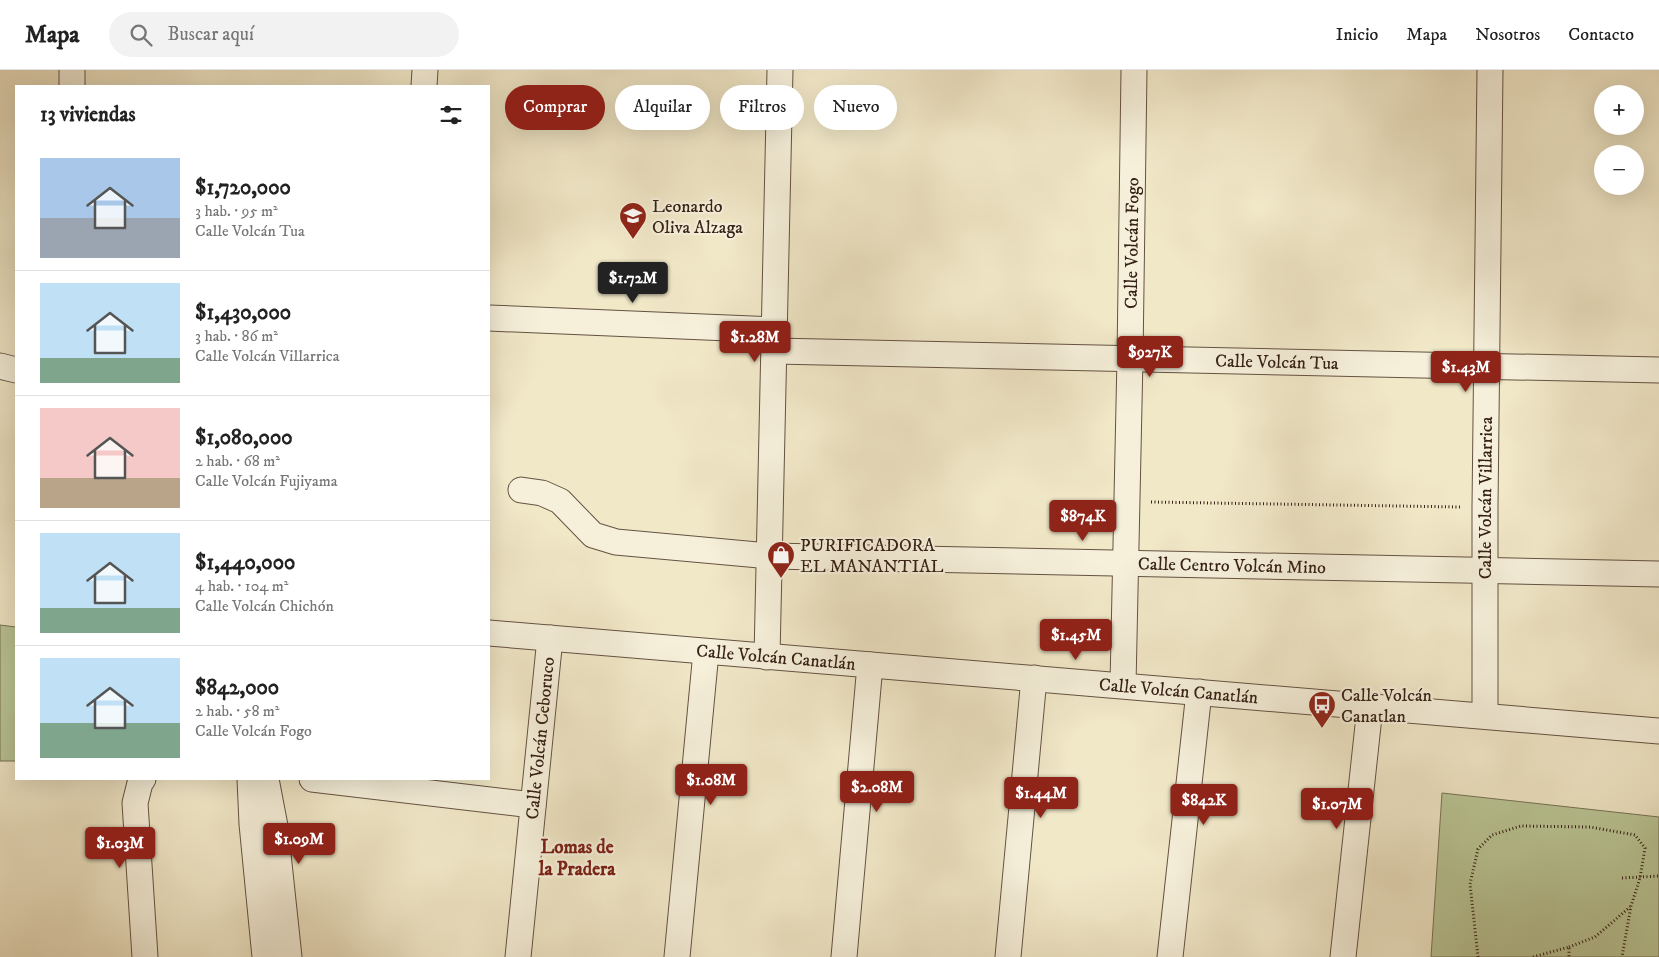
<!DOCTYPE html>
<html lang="es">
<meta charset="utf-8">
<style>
body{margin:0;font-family:"IM FELL DW Pica",serif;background:#f2f2f2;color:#222;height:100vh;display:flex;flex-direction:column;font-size:19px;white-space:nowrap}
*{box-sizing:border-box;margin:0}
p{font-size:16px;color:#767676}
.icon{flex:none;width:28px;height:28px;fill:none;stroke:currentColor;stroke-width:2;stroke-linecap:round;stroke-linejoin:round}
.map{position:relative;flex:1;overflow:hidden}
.details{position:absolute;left:15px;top:15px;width:475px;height:695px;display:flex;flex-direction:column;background:#fff;border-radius:0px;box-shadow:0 5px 20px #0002}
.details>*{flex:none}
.banner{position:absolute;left:505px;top:15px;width:475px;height:45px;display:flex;gap:10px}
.tools{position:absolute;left:1594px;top:15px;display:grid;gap:10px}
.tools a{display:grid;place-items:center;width:50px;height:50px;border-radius:50%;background:#fff;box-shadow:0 5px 20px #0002;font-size:25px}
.price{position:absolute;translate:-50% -42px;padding:0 11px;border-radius:5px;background:#8f2418;color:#fff;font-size:16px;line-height:32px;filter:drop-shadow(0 1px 2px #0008)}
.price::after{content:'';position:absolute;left:50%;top:30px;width:15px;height:11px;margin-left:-8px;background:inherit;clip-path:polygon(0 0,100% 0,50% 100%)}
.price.current{background:#222;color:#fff}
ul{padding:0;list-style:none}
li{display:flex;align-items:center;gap:15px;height:125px;padding:0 25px}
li+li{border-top:1px solid #e0e0e0}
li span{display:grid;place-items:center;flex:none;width:140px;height:100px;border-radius:0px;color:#555}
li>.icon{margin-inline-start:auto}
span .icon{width:60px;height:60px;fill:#fffc;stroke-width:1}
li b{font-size:21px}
h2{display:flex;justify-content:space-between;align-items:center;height:60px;padding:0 25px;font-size:21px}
.tag{padding:0 18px;border-radius:22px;background:#fff;box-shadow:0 5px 20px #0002;font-size:18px;line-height:45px}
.tag.current{background:#8f2418;color:#fff}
header{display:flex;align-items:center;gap:30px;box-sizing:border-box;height:70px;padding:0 25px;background:#fff;border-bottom:1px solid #e0e0e0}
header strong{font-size:24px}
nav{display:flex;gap:28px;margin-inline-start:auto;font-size:18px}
.search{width:350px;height:45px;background:#f2f2f2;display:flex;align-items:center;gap:12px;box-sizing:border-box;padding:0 18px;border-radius:28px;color:#767676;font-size:19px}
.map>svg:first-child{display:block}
.green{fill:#bac696;stroke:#787356}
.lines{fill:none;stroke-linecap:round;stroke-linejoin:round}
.minor-casing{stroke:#645242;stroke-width:27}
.path{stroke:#352016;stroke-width:3;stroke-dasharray:1 2.5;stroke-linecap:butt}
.minor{stroke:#f6f0db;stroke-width:25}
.labels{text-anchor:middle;stroke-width:4.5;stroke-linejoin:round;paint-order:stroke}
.poi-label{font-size:18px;fill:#352016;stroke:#f6f0db;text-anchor:start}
.street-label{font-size:18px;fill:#352016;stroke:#f6f0db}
.neighbourhood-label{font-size:19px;font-weight:bold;fill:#7a1f14;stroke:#f6f0db}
</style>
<header>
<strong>Mapa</strong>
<div class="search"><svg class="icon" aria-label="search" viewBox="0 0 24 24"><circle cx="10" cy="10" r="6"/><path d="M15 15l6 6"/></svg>Buscar aquí</div>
<nav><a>Inicio</a><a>Mapa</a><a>Nosotros</a><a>Contacto</a></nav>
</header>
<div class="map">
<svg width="1659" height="887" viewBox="0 0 1659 887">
<rect width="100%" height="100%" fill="#f1e8c8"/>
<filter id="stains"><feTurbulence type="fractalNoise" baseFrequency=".004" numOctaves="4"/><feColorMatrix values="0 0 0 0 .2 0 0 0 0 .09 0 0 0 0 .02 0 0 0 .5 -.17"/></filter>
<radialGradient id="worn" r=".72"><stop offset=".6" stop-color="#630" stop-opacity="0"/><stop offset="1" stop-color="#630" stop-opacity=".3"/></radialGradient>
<g class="green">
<polygon points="0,555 16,557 16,691 0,691"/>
<polygon points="1442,723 1659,747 1659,887 1431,887"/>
</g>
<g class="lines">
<defs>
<g id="minor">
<polyline points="72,0 72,16"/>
<polyline points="424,16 425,0"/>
<polyline points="489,248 775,260"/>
<path id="s1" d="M775,281L1659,300"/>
<polyline points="0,296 16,300"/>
<path id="s2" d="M521,420L542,423L560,431L593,465L616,472L770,486L1659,504"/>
<path id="s3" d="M489,563L1659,661"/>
<polyline points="767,587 780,0"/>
<path id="s4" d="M1123,615L1130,288L1134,0"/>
<path id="s5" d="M1485,646V437L1490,0"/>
<polyline points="143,709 140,713 135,733 145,887"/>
<polyline points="250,709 252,754 265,887"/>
<polyline points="266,709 275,756 289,887"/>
<polyline points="312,709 533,735"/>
<path id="s6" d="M518,887L550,568"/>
<polyline points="677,887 706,582"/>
<polyline points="844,887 870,595"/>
<polyline points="1008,887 1034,608"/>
<polyline points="1170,887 1199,622"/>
<polyline points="1343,887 1370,637"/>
</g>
</defs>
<use href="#minor" class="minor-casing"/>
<g class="path">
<polyline points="1151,432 1460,437"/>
<polyline points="1622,808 1659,806"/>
<polyline points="1569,877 1595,867 1630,837"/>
<polyline points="1478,887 1470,814 1478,779 1492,765 1521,756 1590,757 1635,765 1645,778 1640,808 1631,836 1622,887"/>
<polyline points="1533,887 1569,877 1569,887"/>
</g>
<use href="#minor" class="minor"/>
</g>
<defs>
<symbol id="school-pin" viewBox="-11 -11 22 30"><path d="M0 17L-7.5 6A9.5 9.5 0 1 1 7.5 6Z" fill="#8f2418" stroke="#f6f0db"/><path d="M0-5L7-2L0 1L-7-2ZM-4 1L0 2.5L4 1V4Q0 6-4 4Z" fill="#fff"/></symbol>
<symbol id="shop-pin" viewBox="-11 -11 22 30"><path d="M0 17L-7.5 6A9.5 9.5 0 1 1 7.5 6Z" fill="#8f2418" stroke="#f6f0db"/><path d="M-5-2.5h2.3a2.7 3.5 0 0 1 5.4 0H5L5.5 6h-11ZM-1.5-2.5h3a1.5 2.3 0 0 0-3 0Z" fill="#fff"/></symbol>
<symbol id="bus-pin" viewBox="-11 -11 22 30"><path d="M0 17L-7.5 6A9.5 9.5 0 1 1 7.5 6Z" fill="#8f2418" stroke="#f6f0db"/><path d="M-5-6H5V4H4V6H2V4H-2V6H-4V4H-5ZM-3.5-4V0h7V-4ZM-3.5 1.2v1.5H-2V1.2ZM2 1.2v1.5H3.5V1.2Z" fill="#fff"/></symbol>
</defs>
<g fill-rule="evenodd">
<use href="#school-pin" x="617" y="130" width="32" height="43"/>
<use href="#shop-pin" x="765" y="469" width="32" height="43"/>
<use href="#bus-pin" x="1306" y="619" width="32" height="43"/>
</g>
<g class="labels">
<g class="poi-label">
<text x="652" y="142">Leonardo<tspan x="652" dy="21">Oliva Alzaga</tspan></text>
<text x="800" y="481">PURIFICADORA<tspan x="800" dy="21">EL MANANTIAL</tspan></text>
<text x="1341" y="631">Calle Volcán<tspan x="1341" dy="21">Canatlan</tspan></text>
</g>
<g class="street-label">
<text dy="6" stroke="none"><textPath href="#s4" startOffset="442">Calle Volcán Fogo</textPath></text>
<text dy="6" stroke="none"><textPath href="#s1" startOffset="502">Calle Volcán Tua</textPath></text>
<text dy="6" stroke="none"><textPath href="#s5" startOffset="218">Calle Volcán Villarrica</textPath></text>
<text dy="6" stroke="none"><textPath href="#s2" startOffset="729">Calle Centro Volcán Mino</textPath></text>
<text dy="6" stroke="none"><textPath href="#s3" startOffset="288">Calle Volcán Canatlán</textPath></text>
<text dy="6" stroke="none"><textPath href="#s3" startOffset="692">Calle Volcán Canatlán</textPath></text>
<text dy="6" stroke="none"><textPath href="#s6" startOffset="220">Calle Volcán Ceboruco</textPath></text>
</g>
<g class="neighbourhood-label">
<text x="577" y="783">Lomas de<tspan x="577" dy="22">la Pradera</tspan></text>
</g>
</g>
<rect width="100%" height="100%" filter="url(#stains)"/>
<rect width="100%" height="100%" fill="url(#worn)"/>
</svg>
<div class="tools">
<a>+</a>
<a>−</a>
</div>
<b class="price current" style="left:633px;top:234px">$1.72M</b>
<b class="price" style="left:755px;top:293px">$1.28M</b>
<b class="price" style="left:1150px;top:308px">$927K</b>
<b class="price" style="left:1466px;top:323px">$1.43M</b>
<b class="price" style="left:1083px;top:472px">$874K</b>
<b class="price" style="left:1076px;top:591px">$1.45M</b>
<b class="price" style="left:711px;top:736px">$1.08M</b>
<b class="price" style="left:877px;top:743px">$2.08M</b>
<b class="price" style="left:1041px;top:749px">$1.44M</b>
<b class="price" style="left:1204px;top:756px">$842K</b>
<b class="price" style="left:1337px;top:760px">$1.07M</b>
<b class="price" style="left:299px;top:795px">$1.09M</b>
<b class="price" style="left:120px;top:799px">$1.03M</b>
<div class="banner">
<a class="tag current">Comprar</a>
<a class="tag">Alquilar</a>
<a class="tag">Filtros</a>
<a class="tag">Nuevo</a>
</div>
<section class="details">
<h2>13 viviendas<svg class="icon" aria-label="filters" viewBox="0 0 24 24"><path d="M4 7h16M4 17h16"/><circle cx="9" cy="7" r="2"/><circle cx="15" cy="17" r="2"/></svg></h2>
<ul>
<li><span style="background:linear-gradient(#a9c7e8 60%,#9aa5b1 0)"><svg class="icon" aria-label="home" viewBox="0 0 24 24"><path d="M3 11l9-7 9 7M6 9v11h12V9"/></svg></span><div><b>$1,720,000</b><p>3 hab. · 95 m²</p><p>Calle Volcán Tua</p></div></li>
<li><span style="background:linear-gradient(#bfe0f5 75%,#7fa58c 0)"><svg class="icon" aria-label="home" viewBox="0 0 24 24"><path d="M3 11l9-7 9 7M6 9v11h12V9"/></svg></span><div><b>$1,430,000</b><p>3 hab. · 86 m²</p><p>Calle Volcán Villarrica</p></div></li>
<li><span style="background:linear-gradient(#f6c9c9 70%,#b9a48a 0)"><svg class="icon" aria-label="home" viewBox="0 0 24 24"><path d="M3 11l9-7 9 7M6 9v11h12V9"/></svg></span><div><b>$1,080,000</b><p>2 hab. · 68 m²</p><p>Calle Volcán Fujiyama</p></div></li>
<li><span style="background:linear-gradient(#bfe0f5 75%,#7fa58c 0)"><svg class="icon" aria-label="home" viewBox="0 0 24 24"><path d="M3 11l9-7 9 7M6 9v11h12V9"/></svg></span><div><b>$1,440,000</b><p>4 hab. · 104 m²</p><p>Calle Volcán Chichón</p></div></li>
<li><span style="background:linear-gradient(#bfe0f5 65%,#7fa58c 0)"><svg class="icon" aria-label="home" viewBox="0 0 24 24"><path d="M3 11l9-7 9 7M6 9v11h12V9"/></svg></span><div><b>$842,000</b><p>2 hab. · 58 m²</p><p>Calle Volcán Fogo</p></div></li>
</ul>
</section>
</div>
